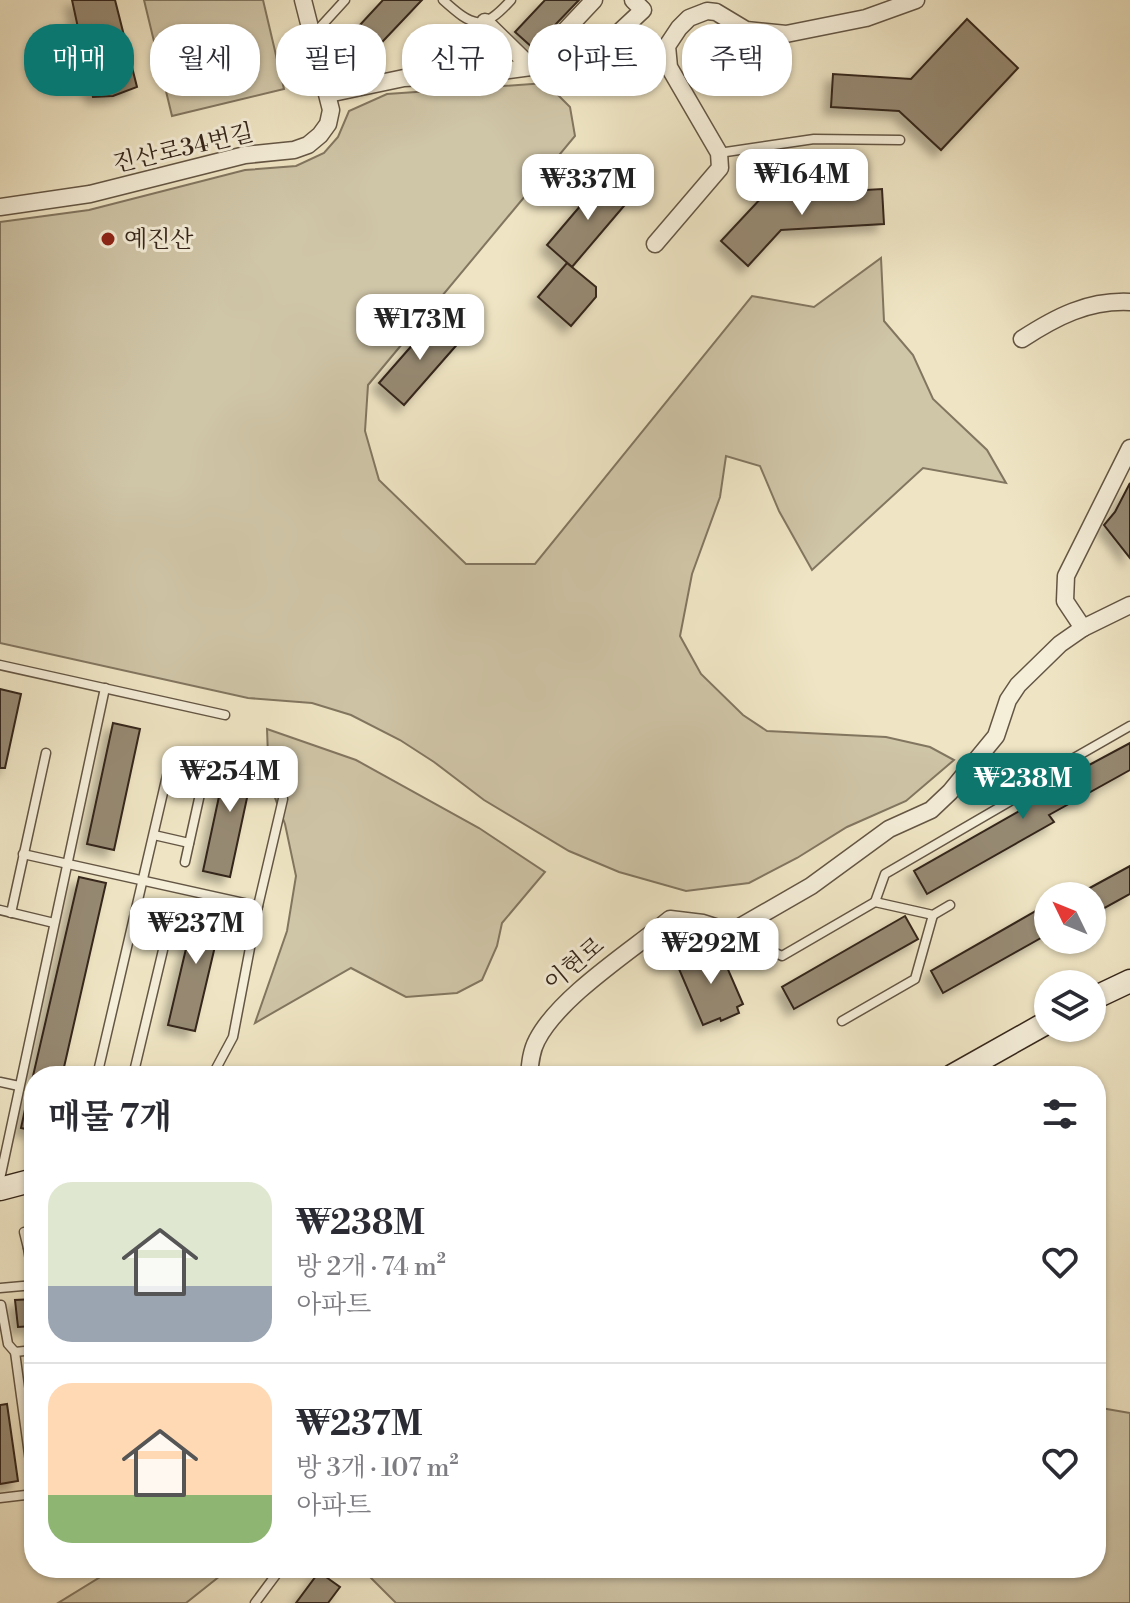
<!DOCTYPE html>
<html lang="ko">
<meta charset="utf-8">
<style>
body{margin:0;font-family:"Libre Bodoni","Noto Serif KR",serif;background:#f7f7f7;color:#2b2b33;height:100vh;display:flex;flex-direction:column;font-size:30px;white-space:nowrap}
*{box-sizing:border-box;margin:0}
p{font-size:26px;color:#7c7c81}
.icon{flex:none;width:44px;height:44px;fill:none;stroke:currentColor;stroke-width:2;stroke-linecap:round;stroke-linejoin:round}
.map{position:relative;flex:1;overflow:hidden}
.drawer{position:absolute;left:24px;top:1066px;width:1082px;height:512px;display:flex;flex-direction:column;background:#fff;border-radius:32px;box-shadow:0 2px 6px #0004}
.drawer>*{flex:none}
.guide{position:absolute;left:24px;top:24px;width:1082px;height:72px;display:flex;gap:16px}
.needle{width:52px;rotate:313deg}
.tools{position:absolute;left:1034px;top:882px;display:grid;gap:16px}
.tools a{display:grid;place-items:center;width:72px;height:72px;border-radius:50%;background:#fff;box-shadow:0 2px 6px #0004;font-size:40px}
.price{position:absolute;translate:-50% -68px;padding:0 18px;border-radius:16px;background:#fff;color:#222;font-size:26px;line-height:52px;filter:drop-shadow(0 2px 4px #0008)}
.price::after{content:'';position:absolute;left:50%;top:48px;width:24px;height:18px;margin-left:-12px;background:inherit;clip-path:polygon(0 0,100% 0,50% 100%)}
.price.current{background:#0f766e;color:#fff}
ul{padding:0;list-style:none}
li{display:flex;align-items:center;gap:24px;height:200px;padding:0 24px}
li+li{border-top:2px solid #e1e1e2}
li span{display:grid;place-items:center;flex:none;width:224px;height:160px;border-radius:24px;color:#555}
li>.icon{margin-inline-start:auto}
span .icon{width:96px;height:96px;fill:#fffc;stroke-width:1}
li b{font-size:34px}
h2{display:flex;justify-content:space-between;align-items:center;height:96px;padding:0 24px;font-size:34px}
.pill{padding:0 28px;border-radius:32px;background:#fff;box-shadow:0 2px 6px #0004;font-size:28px;line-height:72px}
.pill.current{background:#0f766e;color:#fff}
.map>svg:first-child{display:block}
.green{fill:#cfc5a7;stroke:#827660;stroke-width:2}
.building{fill:#968972;stroke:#35261a;stroke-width:2;filter:url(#shadow)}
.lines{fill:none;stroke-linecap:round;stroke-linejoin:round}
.lane-casing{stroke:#645644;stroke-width:11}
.street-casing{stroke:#645644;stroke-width:19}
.secondary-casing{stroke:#35261a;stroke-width:25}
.lane{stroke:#f5eed9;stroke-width:8}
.street{stroke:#f5eed9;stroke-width:16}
.secondary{stroke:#f5eed9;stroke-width:22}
.poi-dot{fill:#8f2418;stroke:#f5eed9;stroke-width:3}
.labels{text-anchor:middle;stroke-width:6;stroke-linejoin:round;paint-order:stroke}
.street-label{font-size:24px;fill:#35261a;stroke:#f5eed9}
.poi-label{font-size:24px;fill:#35261a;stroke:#f5eed9;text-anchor:start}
</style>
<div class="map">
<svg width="1130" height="1603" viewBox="0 0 1130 1603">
<defs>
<filter id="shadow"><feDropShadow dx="-7" dy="7" stdDeviation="4" flood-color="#0004"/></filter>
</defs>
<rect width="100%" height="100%" fill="#efe5c4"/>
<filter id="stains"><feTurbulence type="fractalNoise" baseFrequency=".0025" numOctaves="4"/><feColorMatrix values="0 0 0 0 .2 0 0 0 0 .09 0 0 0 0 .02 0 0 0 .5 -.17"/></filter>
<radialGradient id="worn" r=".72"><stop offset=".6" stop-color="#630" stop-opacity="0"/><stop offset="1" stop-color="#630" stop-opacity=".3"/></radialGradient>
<g class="green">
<polygon points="144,0 263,0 284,89 172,116"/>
<polygon points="546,83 570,107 575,136 368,385 365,431 379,480 466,564 535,564 752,296 814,307 881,258 884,321 913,355 933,399 987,450 1006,483 923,468 812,570 779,511 760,466 726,456 720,497 692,574 680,636 701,674 743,715 767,731 886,737 930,747 954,760 906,801 847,827 797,858 749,883 686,891 619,872 569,851 484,800 434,762 400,740 351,715 312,703 248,698 0,643 0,222 89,210 245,170 296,166 324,153 338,137 349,111 387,94"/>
<polygon points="267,729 356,760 479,828 545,872 502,923 497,946 482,980 457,993 406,997 351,968 255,1023 287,931 296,876 285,824 269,782"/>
<polygon points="1096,1405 1101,1408 1130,1413 1130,1603 396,1603 361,1568 1096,1568"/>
<polygon points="115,1568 230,1568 186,1603 58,1603"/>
</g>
<g class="building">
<polygon points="72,0 115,0 137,87 113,96 93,97"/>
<polygon points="383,0 422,0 366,59 346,40"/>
<polygon points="545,0 579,0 533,48 515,32"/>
<polygon points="967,19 1018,68 941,150 899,111 831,107 833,74 911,79"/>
<polygon points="604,178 629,200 572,267 547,245"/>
<polygon points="882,189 884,224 781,230 748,266 721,241 763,196"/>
<polygon points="567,263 596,287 596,297 571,326 538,297"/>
<polygon points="436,318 461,340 404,405 379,383"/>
<polygon points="1130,483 1130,558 1104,525 1115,512"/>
<polygon points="0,689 21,694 5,768 0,768"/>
<polygon points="113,723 140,729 114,850 87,844"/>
<polygon points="1130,743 1130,770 1049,815 1054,822 927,894 914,871 1051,793 1048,787"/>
<polygon points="229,750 256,756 230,877 203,871"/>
<polygon points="1130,866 1130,894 1101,910 1093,896 1075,896"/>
<polygon points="79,877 106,883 62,1076 33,1076"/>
<polygon points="197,902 224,908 195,1031 168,1025"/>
<polygon points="1048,904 1048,934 943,993 931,971"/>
<polygon points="905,916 918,939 794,1009 782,987"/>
<polygon points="704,949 705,953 713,949 720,951 743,1004 737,1007 739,1013 721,1021 720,1018 703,1025 679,969 689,964 686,956"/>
<polygon points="29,1091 34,1092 34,1131 21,1128"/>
<polygon points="34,1299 34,1326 18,1327 15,1300"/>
<polygon points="7,1404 18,1481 0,1484 0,1405"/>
<polygon points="319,1572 340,1587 328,1603 296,1603"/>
</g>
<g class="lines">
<defs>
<g id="lane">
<path d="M443,0C473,27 482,32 511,0"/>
<polyline points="313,35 345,0"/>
<polyline points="719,153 814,139 900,140"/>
<polyline points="0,665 225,715"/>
<polyline points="154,835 189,843"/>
<polyline points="23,854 258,906"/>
<polyline points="875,902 885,874 1031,789 1046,774 1130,726"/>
<polyline points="0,910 54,923"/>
<polyline points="11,913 46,753"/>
<polyline points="731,932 782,956 875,902 933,915 950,905"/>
<polyline points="842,1021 915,979 933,915"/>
<polyline points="97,1076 169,767 204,776 185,862"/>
<polyline points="133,1076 163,950"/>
<polyline points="212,1076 233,1037 258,906 283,799"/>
<polyline points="0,1082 19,1086"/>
<polyline points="0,1188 0,1179 105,688"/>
<polyline points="24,1232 28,1248"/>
<polyline points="34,1285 28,1248 34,1247"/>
<polyline points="0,1288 34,1285"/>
<polyline points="1,1305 8,1344 15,1352 34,1350"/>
<polyline points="15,1352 34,1491"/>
<polyline points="0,1498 34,1494"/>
<polyline points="255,1603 281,1568"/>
</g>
<g id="street">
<polyline points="485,22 531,67 594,0"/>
<polyline points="537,62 560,72 581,56 598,52 643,10 633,0"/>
<polyline points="328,94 404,78 481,74 531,67"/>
<polyline points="0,207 90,194 245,155 294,150 308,145 320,135 328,124 331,110 303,0"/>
<polyline points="655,244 720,168 719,153 669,67 667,46 679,28 689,18 707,11 716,12 746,30 786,34 866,18 916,0"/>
<path d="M1022,339C1056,317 1088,300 1130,302"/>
<polyline points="1083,628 1065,601 1066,576 1130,448"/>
<path d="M529,1076C530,1064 531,1051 537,1040C559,997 631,951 670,919L703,923L731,932L811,886L889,829L931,810L950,792L996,736L1008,700L1018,685L1060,644L1083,628L1130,605"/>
</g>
<g id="secondary">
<polyline points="1092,999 1130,981"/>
<polyline points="952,1076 1048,1022"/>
<polyline points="0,1189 34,1180"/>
</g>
</defs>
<use href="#lane" class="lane-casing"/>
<use href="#street" class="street-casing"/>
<use href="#secondary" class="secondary-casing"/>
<use href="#lane" class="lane"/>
<use href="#street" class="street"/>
<use href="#secondary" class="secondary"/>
</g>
<circle class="poi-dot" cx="108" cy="239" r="8"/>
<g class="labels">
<g class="street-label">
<text transform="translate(183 148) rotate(-13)" y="8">진산로34번길</text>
<text transform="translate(574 964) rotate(-40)" y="8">이현로</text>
</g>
<g class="poi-label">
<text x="124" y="247">예진산</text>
</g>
</g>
<rect width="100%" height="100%" filter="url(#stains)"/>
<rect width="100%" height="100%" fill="url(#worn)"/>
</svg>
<div class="tools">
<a><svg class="needle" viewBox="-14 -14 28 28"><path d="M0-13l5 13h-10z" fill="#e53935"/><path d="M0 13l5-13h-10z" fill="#7c7c81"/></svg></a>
<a><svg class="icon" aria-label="layers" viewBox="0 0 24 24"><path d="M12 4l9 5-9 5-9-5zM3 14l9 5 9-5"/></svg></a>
</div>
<b class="price" style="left:802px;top:217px">₩164M</b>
<b class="price" style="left:588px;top:222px">₩337M</b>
<b class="price" style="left:420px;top:362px">₩173M</b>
<b class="price" style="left:230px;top:814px">₩254M</b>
<b class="price current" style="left:1023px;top:821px">₩238M</b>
<b class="price" style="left:196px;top:966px">₩237M</b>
<b class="price" style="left:711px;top:986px">₩292M</b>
<div class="guide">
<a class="pill current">매매</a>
<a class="pill">월세</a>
<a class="pill">필터</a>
<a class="pill">신규</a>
<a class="pill">아파트</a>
<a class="pill">주택</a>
</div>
<section class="drawer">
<h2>매물 7개<svg class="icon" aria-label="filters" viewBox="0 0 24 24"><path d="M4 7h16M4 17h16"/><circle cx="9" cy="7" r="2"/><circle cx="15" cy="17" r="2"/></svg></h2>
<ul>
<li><span style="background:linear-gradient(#dfe7d0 65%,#9aa5b1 0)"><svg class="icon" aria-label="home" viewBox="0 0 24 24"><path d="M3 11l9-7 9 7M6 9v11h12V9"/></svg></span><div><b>₩238M</b><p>방 2개 · 74 m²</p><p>아파트</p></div><svg class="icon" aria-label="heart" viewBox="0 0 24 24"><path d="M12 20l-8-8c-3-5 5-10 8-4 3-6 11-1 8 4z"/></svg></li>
<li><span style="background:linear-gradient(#ffd9b3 70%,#8fb573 0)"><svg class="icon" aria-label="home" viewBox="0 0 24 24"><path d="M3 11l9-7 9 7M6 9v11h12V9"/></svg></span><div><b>₩237M</b><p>방 3개 · 107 m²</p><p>아파트</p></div><svg class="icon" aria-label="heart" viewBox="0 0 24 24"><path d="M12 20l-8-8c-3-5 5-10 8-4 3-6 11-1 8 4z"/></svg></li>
</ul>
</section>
</div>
